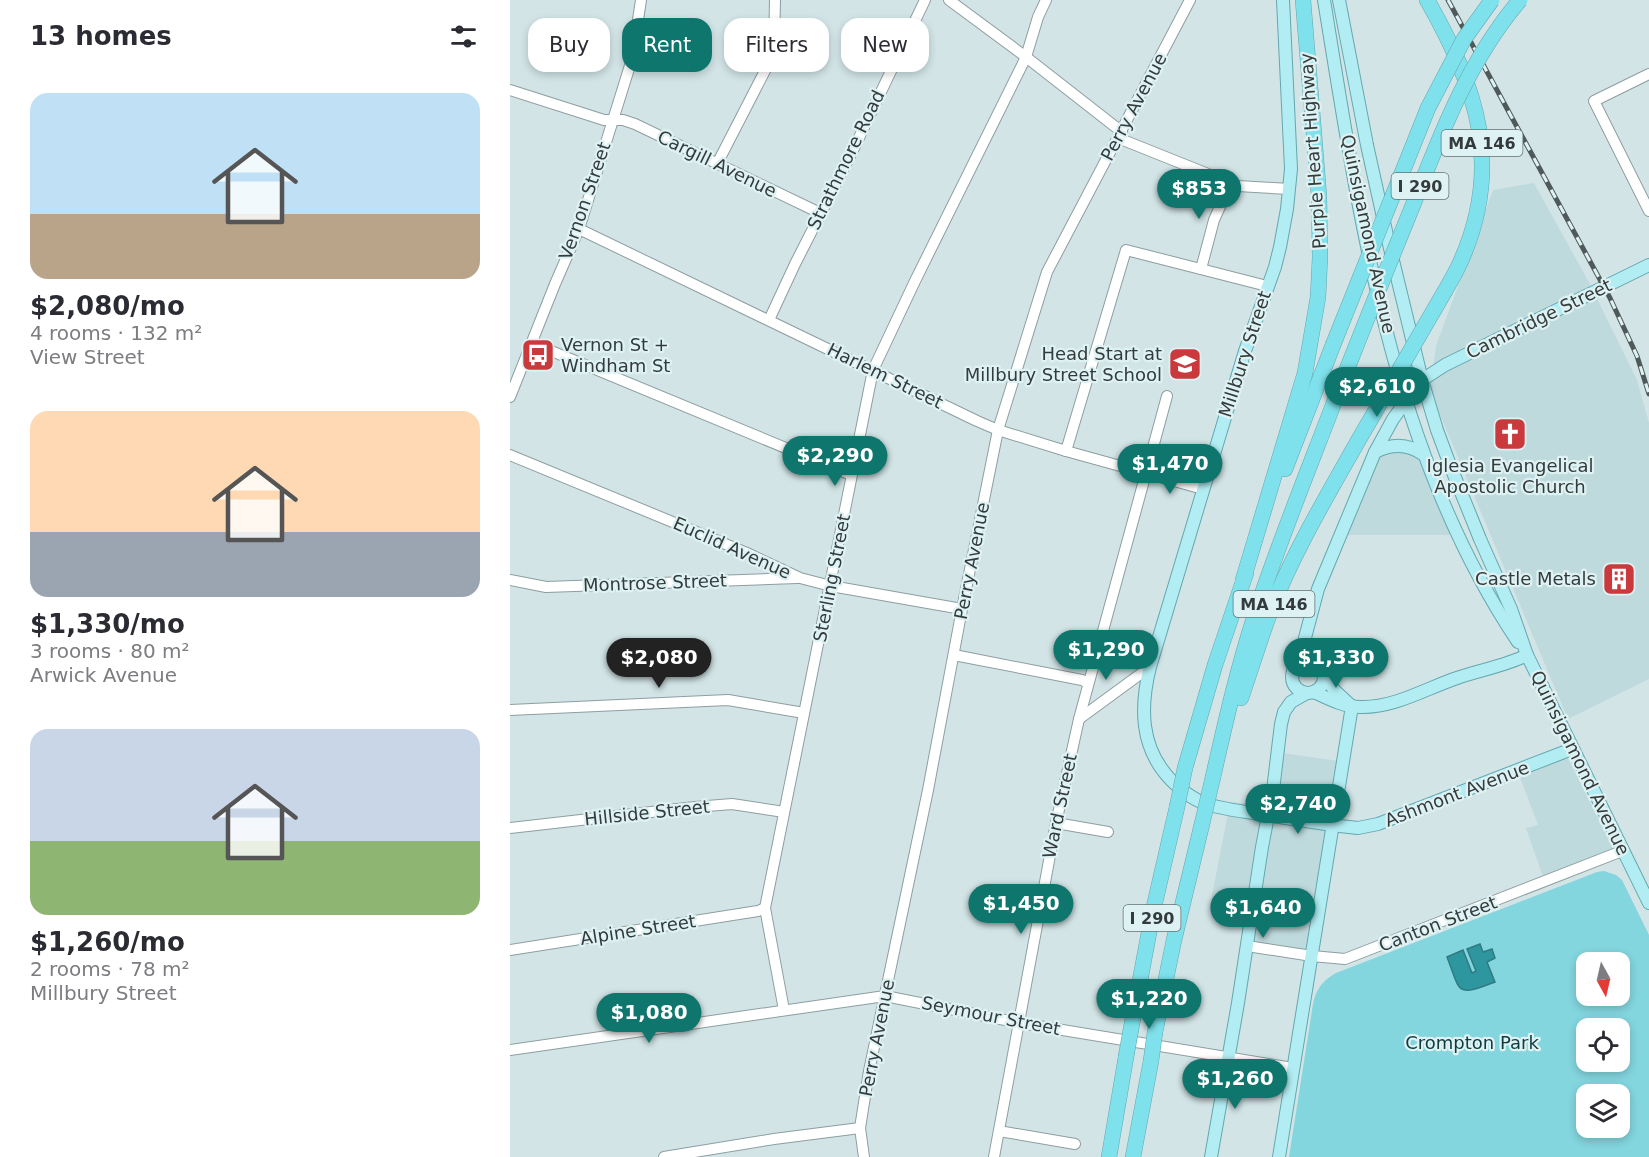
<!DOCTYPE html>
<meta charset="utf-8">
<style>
body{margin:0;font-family:"DejaVu Sans",sans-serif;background:#f7f7f7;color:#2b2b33;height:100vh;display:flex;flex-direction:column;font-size:22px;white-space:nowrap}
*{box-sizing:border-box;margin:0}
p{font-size:20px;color:#7c7c81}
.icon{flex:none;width:33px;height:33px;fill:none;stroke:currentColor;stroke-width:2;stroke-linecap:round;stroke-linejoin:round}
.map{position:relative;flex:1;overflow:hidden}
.panel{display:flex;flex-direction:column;background:#fff;width:510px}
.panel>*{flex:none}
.guide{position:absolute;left:18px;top:18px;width:570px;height:54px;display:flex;gap:12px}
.needle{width:39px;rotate:172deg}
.tools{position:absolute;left:1066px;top:952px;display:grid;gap:12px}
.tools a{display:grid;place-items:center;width:54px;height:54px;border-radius:12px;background:#fff;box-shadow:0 3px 9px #0003;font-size:30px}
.price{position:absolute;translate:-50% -51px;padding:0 14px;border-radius:21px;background:#0f766e;color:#fff;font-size:20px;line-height:39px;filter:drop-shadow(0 2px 3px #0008)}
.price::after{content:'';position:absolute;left:50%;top:36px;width:18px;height:14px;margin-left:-9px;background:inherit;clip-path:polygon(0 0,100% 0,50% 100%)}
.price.current{background:#222;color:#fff}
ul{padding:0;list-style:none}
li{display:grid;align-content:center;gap:12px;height:318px;padding:0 30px}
li span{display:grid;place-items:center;height:186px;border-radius:18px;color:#555}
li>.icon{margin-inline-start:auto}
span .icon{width:108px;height:108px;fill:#fffc;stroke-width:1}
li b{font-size:26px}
h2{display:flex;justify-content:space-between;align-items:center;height:72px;padding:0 30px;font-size:26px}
.chip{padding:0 21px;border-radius:18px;background:#fff;box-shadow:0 3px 9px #0003;font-size:21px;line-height:54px}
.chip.current{background:#0f766e;color:#fff}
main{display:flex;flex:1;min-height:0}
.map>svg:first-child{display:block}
.built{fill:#bfdadd}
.green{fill:#83d5de;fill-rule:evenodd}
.water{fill:#2e969f;stroke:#307b81;stroke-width:1.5}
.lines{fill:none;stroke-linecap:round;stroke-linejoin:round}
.minor-casing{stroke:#8e9ea0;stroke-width:12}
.major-casing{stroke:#64a7ae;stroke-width:14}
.highway-casing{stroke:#64a7ae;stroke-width:16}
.minor{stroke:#fff;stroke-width:10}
.major{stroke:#b2edf3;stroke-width:12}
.highway{stroke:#7ee1eb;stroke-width:15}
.rail-casing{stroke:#50595a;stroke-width:5}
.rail{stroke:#dff2f3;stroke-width:3;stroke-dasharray:9;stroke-linecap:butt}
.highway-bridge-casing{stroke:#64a7ae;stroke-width:16;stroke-linecap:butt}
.highway-bridge{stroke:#7ee1eb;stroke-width:15}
.labels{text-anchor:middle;stroke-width:4.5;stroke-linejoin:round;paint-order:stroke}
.shield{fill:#dff2f3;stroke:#677273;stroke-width:1.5}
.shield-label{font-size:16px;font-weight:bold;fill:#343b3c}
.street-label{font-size:18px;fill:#343b3c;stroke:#dff2f3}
.poi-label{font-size:18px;fill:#343b3c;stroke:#dff2f3;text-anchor:end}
.park-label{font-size:18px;fill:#0d3c40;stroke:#dff2f3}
</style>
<main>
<section class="panel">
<h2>13 homes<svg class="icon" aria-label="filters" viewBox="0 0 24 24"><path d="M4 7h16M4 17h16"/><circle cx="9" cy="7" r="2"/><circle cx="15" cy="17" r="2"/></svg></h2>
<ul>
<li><span style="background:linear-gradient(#bfe0f5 65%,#b9a48a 0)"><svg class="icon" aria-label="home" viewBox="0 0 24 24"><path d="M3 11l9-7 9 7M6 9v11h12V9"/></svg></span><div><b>$2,080/mo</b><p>4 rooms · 132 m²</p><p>View Street</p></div></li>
<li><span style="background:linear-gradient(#ffd9b3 65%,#9aa5b1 0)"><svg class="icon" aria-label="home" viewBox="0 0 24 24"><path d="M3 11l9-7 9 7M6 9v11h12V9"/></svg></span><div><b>$1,330/mo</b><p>3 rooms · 80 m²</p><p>Arwick Avenue</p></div></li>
<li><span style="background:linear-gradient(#c9d6e8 60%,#8fb573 0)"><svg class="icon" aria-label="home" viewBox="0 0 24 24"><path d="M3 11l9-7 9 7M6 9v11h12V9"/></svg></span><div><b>$1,260/mo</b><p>2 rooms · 78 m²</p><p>Millbury Street</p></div></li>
</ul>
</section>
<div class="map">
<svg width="1139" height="1157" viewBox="0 0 1139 1157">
<rect width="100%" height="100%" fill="#d2e4e6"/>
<g class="built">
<polygon points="1024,183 1080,284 1127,380 1139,423 1139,679 1058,719 920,391 926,346 983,190"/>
<polygon points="896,449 910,455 943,535 835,535 869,454"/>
<polygon points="1053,748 1104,850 1033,877 1016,828 1028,825 1006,767"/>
<polygon points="772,753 836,762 807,954 739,942 743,915 700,906 720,802 763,806"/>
</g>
<path class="green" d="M1094,871L1106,875L1112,880L1139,935V1157H779L803,1004C806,989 813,980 826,973L1087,872ZM1077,963H1110V996H1077ZM1077,1029H1110V1062H1077ZM1077,1095H1110V1128H1077Z"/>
<path class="water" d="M970,944L973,952L982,949L985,958L977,962L985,982C945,997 951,993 937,957L953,950L962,973L966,971L957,949Z"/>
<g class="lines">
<defs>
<g id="minor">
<polyline points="439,0 516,57 612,132"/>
<polyline points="1139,74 1084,101 1139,211"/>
<polyline points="0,90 94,120 113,120 125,124 310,213"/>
<polyline points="608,138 728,186 779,189"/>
<polyline points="207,164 261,59 264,47 265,0"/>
<polyline points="69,229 467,421 488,430 556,451 693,489"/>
<polyline points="691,269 704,220 720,184"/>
<polyline points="259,320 285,264 345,146 415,0"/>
<polyline points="22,343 341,475"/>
<polyline points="0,397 45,284 69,229 122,59 131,0"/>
<polyline points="556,451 616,250 757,286"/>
<polyline points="0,455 177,528 237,553 290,578 321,586 452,609"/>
<polyline points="0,580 36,587 287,578"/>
<polyline points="444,655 572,680 578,683"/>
<polyline points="0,710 218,700 294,713"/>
<polyline points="569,719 640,667"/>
<polyline points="546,823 598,832"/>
<polyline points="0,828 185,807 222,804 274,812"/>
<polyline points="737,946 802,956 835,959 1112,851"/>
<polyline points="0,950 248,911 255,908"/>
<polyline points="274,1010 255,908 363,370 405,281 516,57 528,17 536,0"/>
<polyline points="0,1050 375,996 510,1023 783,1068"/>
<polyline points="489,1131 565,1144"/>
<polyline points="154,1157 264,1139 350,1128"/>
<polyline points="354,1157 350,1128 359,1071 418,790 452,609 488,430 537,272 680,0"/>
<polyline points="484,1157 546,823 569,719 657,396"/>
</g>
<g id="major">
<path d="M773,0L781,169L777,209L770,247L765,267L735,351L640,667C630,707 630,747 660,779C670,789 680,798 694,803C711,809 730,811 748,814C775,818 803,822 830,826L848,828L868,824L1062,749"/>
<path d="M814,0C850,220 881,453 1008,642"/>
<polyline points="829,0 857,145 878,240 912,380 927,430 940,465 970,539 1001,609 1017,655 1139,903"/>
<path d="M865,452C881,444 898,443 914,455"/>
<circle cx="798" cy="677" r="16"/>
<polyline points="788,664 808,589 865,452 883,419 904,390 912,380 935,365 1139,265"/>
<polyline points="814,676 825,691 839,704"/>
<path d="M804,692C819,699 834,707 851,707C884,708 917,688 947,678C970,670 995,666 1017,655"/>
<polyline points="701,1157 728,1003 752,847 763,790 771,724 774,712 781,702 797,693"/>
<polyline points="769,1157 842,706"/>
</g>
<g id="highway">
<path d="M917,0C967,87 994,166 950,263C946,272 940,282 935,291"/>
<polyline points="775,469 823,345"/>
<polyline points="733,580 795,373 808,297 810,257 809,196 793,0"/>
<path d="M731,698C741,669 750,639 761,610C784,551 817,496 848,441"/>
<polyline points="675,768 705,665 736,573"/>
<path d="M703,777C715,724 727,671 744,618C770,538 802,461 832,382"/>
<polyline points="621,1029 643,911 667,807"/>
<polyline points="645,1032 664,940 692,824"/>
<polyline points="599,1157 616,1057"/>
<polyline points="623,1157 641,1061"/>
</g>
</defs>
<use href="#minor" class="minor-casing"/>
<use href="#major" class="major-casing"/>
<use href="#highway" class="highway-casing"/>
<use href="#minor" class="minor"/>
<use href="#major" class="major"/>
<use href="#highway" class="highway"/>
<defs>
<polyline id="rail" points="938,0 1100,298 1127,356 1139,394"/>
</defs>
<use href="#rail" class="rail-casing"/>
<use href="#rail" class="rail"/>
<defs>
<g id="highway-bridge">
<polyline points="823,345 918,108 954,39 982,0"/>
<path d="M832,382C855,323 879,264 903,205C931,133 959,60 1010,0"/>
<polyline points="848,441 935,291"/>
<polyline points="667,807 675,768"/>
<polyline points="692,824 703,777"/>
<polyline points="616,1057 621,1029"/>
<polyline points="641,1061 645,1032"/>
</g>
</defs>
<use href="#highway-bridge" class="highway-bridge-casing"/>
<use href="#highway-bridge" class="highway-bridge"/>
</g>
<defs>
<symbol id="bus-square" viewBox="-11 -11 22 22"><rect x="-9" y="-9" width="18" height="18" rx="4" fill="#ca3a3d" stroke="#dff2f3"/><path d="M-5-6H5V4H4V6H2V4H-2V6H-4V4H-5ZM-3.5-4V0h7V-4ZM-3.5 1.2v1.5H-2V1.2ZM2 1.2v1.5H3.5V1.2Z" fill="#fff"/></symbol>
<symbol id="school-square" viewBox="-11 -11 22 22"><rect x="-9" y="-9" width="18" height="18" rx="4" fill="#ca3a3d" stroke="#dff2f3"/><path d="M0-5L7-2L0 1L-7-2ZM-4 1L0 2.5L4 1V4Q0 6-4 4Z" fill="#fff"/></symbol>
<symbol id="church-square" viewBox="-11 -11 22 22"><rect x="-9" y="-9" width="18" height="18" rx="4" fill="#ca3a3d" stroke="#dff2f3"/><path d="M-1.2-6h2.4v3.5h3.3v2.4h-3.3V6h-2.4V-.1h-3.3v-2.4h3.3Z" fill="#fff"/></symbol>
<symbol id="building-square" viewBox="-11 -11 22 22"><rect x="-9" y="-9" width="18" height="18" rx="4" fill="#ca3a3d" stroke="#dff2f3"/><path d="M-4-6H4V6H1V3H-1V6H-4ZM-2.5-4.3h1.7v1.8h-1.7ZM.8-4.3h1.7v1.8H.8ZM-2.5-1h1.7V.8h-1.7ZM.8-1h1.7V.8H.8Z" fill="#fff"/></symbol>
</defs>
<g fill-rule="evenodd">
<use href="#bus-square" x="9" y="336" width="38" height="38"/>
<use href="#school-square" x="656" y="345" width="38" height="38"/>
<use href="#church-square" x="981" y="415" width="38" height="38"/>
<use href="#building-square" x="1090" y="560" width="38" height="38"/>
</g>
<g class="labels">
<g class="shield">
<rect x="931.5" y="130" width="81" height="26" rx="4.5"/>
<rect x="881.5" y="173" width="57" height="26" rx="4.5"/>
<rect x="723.5" y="591" width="81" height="26" rx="4.5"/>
<rect x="613.5" y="905" width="57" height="26" rx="4.5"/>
</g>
<g class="shield-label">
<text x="972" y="149">MA 146</text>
<text x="910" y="192">I 290</text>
<text x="764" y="610">MA 146</text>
<text x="642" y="924">I 290</text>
</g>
<g class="street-label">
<text transform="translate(624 107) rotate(-62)" y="6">Perry Avenue</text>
<text transform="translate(803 151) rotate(-94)" y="6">Purple Heart Highway</text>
<text transform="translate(336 160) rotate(-64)" y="6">Strathmore Road</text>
<text transform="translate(207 164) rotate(26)" y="6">Cargill Avenue</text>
<text transform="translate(75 201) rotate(-71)" y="6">Vernon Street</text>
<text transform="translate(858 234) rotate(78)" y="6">Quinsigamond Avenue</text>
<text transform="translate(1029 319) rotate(-26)" y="6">Cambridge Street</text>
<text transform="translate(735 354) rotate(-72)" y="6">Millbury Street</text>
<text transform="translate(375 376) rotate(26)" y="6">Harlem Street</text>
<text transform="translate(222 548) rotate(24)" y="6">Euclid Avenue</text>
<text transform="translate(462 561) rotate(-79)" y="6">Perry Avenue</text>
<text transform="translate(322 578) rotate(-79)" y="6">Sterling Street</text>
<text transform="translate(145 583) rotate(-2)" y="6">Montrose Street</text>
<text transform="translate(1070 763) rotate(64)" y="6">Quinsigamond Avenue</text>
<text transform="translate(947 794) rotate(-21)" y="6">Ashmont Avenue</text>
<text transform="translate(550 806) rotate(-78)" y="6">Ward Street</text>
<text transform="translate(137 813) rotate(-6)" y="6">Hillside Street</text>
<text transform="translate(928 924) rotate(-21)" y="6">Canton Street</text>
<text transform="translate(128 930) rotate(-9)" y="6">Alpine Street</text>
<text transform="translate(481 1016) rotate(11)" y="6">Seymour Street</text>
<text transform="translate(367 1038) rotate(-79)" y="6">Perry Avenue</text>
</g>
<g class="poi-label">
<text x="51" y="351" text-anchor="start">Vernon St +<tspan x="51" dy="21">Windham St</tspan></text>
<text x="652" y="360">Head Start at<tspan x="652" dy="21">Millbury Street School</tspan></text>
<text x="1000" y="472" text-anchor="middle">Iglesia Evangelical<tspan x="1000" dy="21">Apostolic Church</tspan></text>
<text x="1086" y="585">Castle Metals</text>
</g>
<g class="park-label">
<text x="962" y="1049">Crompton Park</text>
</g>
</g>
</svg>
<div class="tools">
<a><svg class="needle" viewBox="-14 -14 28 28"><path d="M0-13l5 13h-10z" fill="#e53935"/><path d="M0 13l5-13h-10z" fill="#7c7c81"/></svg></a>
<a><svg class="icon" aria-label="locate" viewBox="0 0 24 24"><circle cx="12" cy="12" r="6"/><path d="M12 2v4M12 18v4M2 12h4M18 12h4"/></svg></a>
<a><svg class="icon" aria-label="layers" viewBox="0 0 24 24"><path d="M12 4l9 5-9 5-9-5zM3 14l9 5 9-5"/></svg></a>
</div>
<b class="price" style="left:689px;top:220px">$853</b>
<b class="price" style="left:867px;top:418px">$2,610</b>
<b class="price" style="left:325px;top:487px">$2,290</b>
<b class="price" style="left:660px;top:495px">$1,470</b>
<b class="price" style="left:596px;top:681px">$1,290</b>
<b class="price current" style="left:149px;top:689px">$2,080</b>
<b class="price" style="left:826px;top:689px">$1,330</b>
<b class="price" style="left:788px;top:835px">$2,740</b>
<b class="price" style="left:511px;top:935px">$1,450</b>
<b class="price" style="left:753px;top:939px">$1,640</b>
<b class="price" style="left:639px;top:1030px">$1,220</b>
<b class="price" style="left:139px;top:1044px">$1,080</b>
<b class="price" style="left:725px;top:1110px">$1,260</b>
<div class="guide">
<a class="chip">Buy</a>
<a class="chip current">Rent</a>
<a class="chip">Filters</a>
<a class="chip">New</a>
</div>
</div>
</main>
